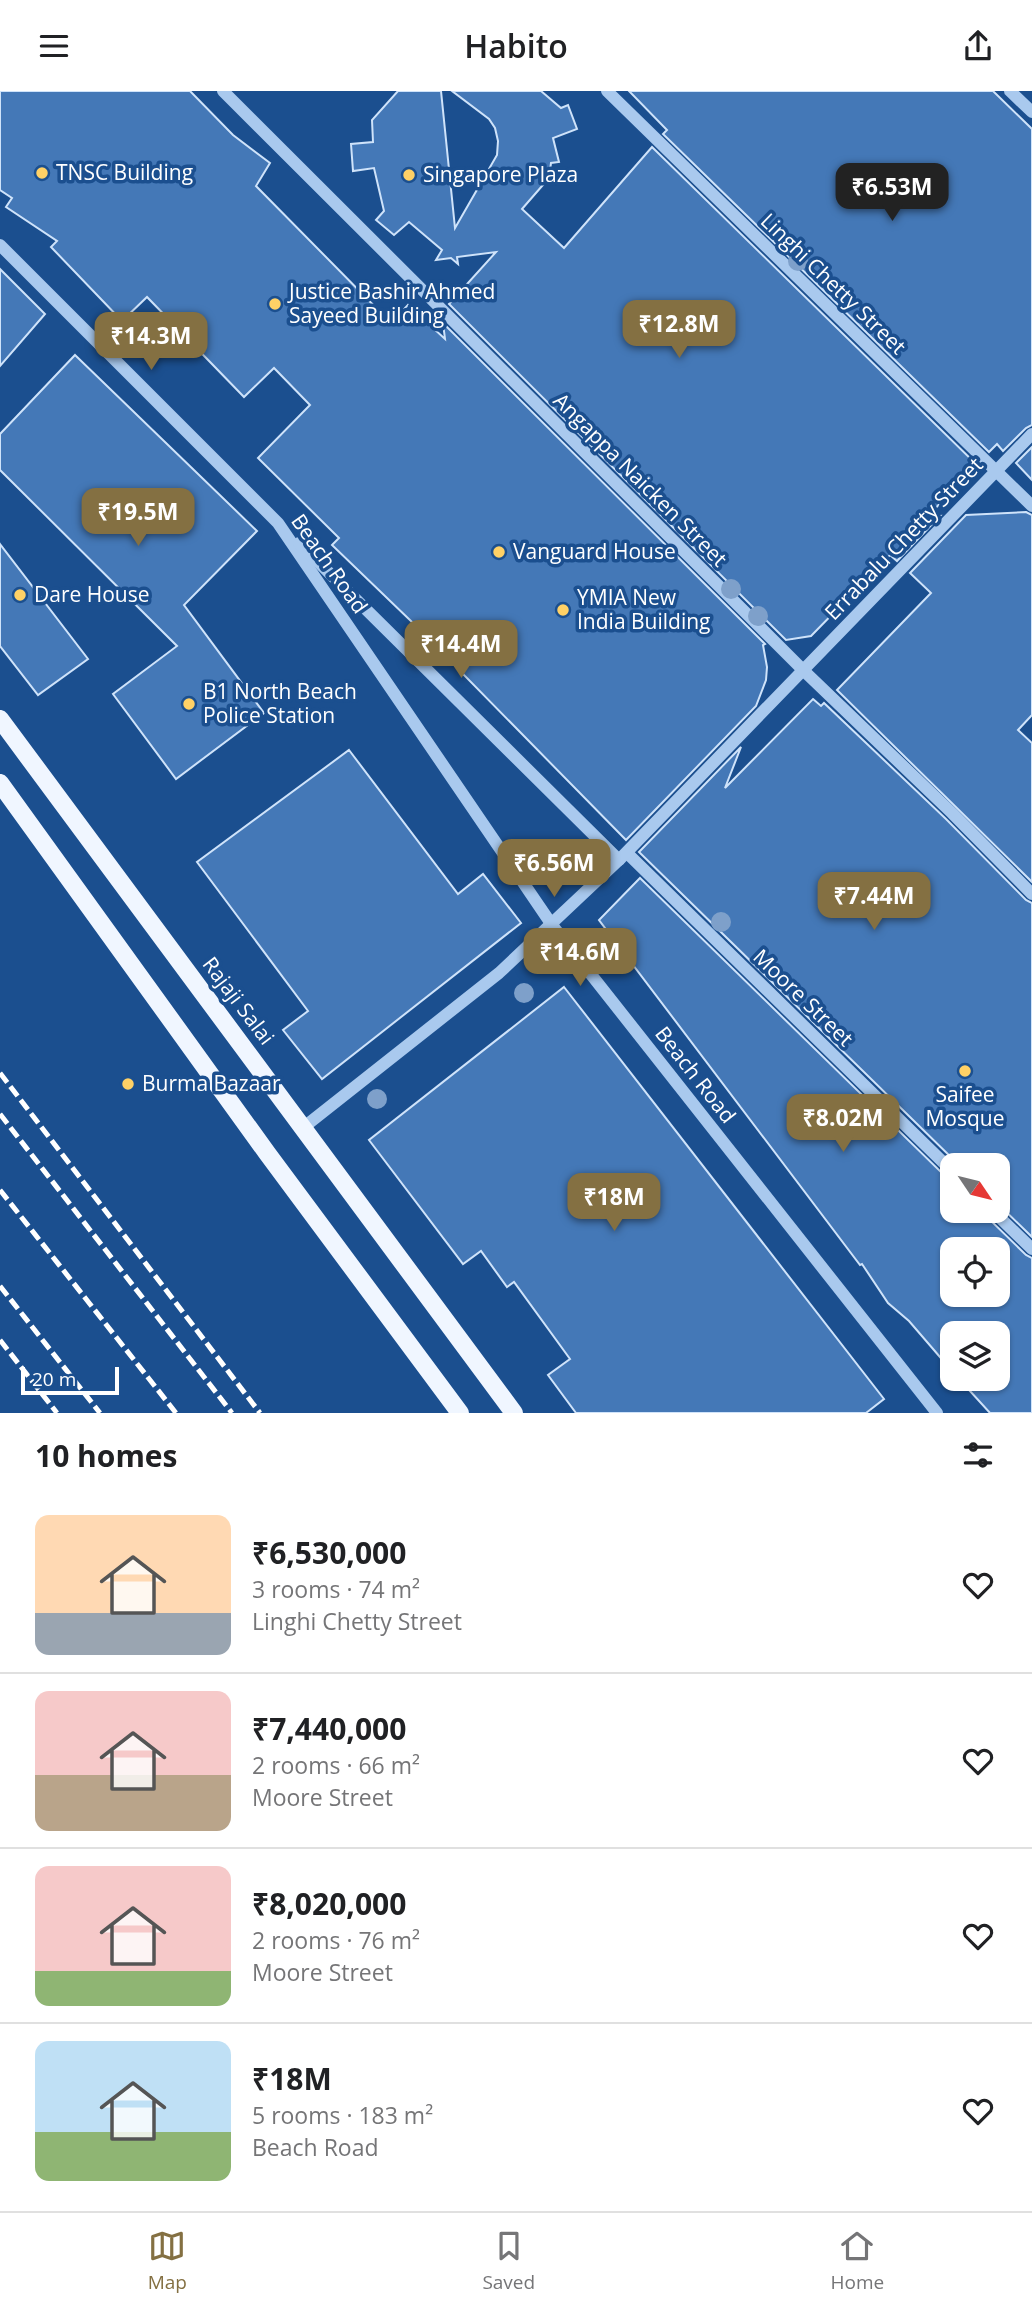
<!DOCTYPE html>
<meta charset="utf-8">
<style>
body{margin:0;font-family:"Open Sans",sans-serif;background:#f6f6f6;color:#202124;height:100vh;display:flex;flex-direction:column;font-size:26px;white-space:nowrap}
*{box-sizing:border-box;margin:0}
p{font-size:23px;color:#757577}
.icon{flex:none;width:38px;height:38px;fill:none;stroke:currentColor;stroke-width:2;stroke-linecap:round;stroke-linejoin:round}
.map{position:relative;height:1322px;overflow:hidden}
.sheet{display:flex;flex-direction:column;background:#fff;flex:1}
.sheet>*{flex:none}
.needle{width:46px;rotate:125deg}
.fabs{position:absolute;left:940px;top:1062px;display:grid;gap:14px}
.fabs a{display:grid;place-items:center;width:70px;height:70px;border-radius:14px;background:#fff;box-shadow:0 2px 5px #0004;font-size:35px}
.scale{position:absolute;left:21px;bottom:18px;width:98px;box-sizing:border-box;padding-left:7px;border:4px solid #fff;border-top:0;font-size:19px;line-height:24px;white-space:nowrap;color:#fff;-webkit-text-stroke:5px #1b4f8f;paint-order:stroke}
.price{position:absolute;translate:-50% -60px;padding:0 16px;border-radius:14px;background:#847042;color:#fff;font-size:23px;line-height:46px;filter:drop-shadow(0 2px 4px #0008)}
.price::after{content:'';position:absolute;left:50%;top:42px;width:21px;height:16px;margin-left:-10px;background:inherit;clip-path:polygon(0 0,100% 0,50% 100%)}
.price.active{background:#222;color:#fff}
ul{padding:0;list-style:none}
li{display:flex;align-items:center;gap:21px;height:175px;padding:0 35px}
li+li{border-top:2px solid #e0e0e0}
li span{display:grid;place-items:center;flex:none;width:196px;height:140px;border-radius:14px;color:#555}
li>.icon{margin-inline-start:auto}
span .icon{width:84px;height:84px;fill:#fffc;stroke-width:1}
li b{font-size:30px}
h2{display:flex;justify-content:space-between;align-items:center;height:84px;padding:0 35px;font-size:30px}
header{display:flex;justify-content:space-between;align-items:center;height:91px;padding:0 35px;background:#fff;font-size:32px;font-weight:600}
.tab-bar{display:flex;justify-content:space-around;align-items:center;height:98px;border-top:2px solid #e0e0e0;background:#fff;font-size:19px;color:#757577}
.tab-bar a{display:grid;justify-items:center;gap:4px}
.tab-bar .active{color:#847042}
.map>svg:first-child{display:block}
.building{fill:#4478b7;stroke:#cfe3fa;stroke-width:2;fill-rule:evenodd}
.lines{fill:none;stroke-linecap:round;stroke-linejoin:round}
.minor{stroke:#a9c9ee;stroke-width:12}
.major{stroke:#f0f6ff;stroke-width:18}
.rail{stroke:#fff;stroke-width:5;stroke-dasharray:12 5;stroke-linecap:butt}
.tree{fill:#7ea0ca}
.poi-dot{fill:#ffd166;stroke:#1b4f8f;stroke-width:2.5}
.labels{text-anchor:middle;stroke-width:7;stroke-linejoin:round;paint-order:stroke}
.poi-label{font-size:21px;fill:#fff;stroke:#1b4f8f;text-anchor:start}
.street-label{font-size:21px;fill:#fff;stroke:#1b4f8f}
</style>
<header><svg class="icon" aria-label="menu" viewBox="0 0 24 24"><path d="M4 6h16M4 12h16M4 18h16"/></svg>Habito<svg class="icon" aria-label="share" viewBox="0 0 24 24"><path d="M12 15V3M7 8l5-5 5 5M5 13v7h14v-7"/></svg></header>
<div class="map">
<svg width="1032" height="1322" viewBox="0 0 1032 1322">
<rect width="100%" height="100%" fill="#1b4f8f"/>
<g class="building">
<polygon points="0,0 190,0 233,44 270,72 256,95 391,232 408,214 445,248 443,232 765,553 763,554 767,576 766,589 756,615 626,749 413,532 332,454 339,447 258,367 310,314 274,277 244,306 147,206 122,230 51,156 57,150 6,116 12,107 0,99"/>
<polygon points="398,0 441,0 455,137 497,64 498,50 495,37 489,28 452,0 541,0 561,17 568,14 577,38 553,47 559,71 551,72 549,87 522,118 564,157 652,56 977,374 927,426 940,425 897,470 890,464 811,545 786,549 449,213 496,161 457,166 458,173 451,167 436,169 442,159 409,131 394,144 376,129 384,120 374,77 353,80 351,53 373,51 372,29"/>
<polygon points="629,0 993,0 1032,38 1032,334 1026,337 1003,360 997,353 989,361 663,43 667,39"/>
<polygon points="0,178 45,223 0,275"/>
<polygon points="75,264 257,440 184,514 264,622 176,688 113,603 177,555 0,379 0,343"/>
<polygon points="1032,356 1032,389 1016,372"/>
<polygon points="1026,421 1032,424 1032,624 1018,639 1032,652 1032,791 837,599 931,502 910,482 966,424"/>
<polygon points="0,453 88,568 38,604 0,555"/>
<polygon points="813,608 821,615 824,612 946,728 1026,809 1032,812 1032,1146 998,1113 998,1074 959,1074 639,761 741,656 725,697"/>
<polygon points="349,659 458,803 483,783 521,832 322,988 283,939 308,920 197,771"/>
<path d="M640,787L946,1086L952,1089V1120H984L987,1126L1026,1164L1032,1167V1322H990L959,1288H998V1242H952V1280L909,1230L888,1212L862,1173L860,1174L599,829ZM952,1158H998V1204H952Z"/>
<polygon points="564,896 884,1308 866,1322 576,1322 548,1284 570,1268 514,1191 507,1196 481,1160 463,1173 369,1049"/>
</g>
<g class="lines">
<g class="minor">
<polyline points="223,0 803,579 952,722 1032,803"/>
<polyline points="607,0 1032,415"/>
<polyline points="1010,0 1032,21"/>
<polyline points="0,154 278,432 552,834 937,1322"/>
<polyline points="299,452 619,769"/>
<polyline points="627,762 952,1080"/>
<polyline points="304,1036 499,882 619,769 1032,343"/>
<polyline points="993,1120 1032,1158"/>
</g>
<g class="major">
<polyline points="0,628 514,1322"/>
<polyline points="0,692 267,1062 460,1322"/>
</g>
<g class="rail">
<polyline points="0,982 260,1322"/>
<polyline points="0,1023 232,1322"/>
<polyline points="0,1099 176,1322"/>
<polyline points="0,1195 100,1322"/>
<polyline points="0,1249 57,1322"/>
</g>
</g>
<g class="tree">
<circle cx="798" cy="170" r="10"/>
<circle cx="731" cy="498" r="10"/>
<circle cx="758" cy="525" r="10"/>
<circle cx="554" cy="761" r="10"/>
<circle cx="721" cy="831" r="10"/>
<circle cx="524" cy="902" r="10"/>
<circle cx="377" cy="1008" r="10"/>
</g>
<g class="poi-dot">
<circle cx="42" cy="82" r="7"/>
<circle cx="409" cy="84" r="7"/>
<circle cx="275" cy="213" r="7"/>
<circle cx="499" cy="461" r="7"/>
<circle cx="20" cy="504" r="7"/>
<circle cx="563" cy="519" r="7"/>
<circle cx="189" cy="613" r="7"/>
<circle cx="965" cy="980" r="7"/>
<circle cx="128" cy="993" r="7"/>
</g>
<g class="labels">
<g class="poi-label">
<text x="56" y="89">TNSC Building</text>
<text x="423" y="91">Singapore Plaza</text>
<text x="289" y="208">Justice Bashir Ahmed<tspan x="289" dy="24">Sayeed Building</tspan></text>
<text x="513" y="468">Vanguard House</text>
<text x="34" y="511">Dare House</text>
<text x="577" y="514">YMIA New<tspan x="577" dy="24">India Building</tspan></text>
<text x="203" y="608">B1 North Beach<tspan x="203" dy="24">Police Station</tspan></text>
<text x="142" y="1000">Burma Bazaar</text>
<text x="965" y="1011" text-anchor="middle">Saifee<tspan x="965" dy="24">Mosque</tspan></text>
</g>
<g class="street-label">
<text transform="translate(833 193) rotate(44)" y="7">Linghi Chetty Street</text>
<text transform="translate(640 389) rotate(45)" y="7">Angappa Naicken Street</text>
<text transform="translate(904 448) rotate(-46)" y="7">Errabalu Chetty Street</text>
<text transform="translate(329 473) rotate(55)" y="7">Beach Road</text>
<text transform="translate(803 907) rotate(44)" y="7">Moore Street</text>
<text transform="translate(238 910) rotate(53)" y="7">Rajaji Salai</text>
<text transform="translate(695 984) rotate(52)" y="7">Beach Road</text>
</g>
</g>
</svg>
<div class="fabs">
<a><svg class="needle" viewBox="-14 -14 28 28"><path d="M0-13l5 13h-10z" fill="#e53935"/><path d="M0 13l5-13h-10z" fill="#757577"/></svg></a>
<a><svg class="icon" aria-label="locate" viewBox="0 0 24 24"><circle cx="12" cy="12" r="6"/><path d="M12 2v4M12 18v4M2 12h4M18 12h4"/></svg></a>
<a><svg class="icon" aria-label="layers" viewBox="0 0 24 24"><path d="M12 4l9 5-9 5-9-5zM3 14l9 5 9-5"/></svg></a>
</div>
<div class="scale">20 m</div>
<b class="price active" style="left:892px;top:132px">₹6.53M</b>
<b class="price" style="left:679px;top:269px">₹12.8M</b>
<b class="price" style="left:151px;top:281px">₹14.3M</b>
<b class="price" style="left:138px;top:457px">₹19.5M</b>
<b class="price" style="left:461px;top:589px">₹14.4M</b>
<b class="price" style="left:554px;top:808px">₹6.56M</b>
<b class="price" style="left:874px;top:841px">₹7.44M</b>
<b class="price" style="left:580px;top:897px">₹14.6M</b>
<b class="price" style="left:843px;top:1063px">₹8.02M</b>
<b class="price" style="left:614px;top:1142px">₹18M</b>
</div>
<section class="sheet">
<h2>10 homes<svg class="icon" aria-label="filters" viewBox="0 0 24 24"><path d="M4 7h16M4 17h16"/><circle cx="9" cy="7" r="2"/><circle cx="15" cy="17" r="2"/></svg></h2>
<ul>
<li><span style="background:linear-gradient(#ffd9b3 70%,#9aa5b1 0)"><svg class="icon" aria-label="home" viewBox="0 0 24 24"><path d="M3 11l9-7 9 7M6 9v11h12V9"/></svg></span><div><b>₹6,530,000</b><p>3 rooms · 74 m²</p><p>Linghi Chetty Street</p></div><svg class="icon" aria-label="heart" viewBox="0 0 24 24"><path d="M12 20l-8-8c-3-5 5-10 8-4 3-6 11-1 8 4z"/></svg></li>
<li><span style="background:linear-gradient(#f6c9c9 60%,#b9a48a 0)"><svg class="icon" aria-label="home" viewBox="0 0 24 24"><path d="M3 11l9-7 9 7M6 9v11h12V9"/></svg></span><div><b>₹7,440,000</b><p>2 rooms · 66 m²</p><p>Moore Street</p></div><svg class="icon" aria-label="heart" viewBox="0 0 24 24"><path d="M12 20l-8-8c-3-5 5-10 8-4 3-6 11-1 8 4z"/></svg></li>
<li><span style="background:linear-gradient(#f6c9c9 75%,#8fb573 0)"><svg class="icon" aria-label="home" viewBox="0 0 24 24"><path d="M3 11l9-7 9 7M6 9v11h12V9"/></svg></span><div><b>₹8,020,000</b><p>2 rooms · 76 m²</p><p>Moore Street</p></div><svg class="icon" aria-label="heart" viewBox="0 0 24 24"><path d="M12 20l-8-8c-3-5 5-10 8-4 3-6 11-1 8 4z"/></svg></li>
<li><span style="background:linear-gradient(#bfe0f5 65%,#8fb573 0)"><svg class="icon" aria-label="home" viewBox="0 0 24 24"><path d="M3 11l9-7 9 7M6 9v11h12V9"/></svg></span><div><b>₹18M</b><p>5 rooms · 183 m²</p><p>Beach Road</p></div><svg class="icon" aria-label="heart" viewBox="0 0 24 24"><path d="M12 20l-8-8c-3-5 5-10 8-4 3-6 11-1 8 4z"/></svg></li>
</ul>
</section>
<nav class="tab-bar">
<a class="active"><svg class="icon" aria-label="map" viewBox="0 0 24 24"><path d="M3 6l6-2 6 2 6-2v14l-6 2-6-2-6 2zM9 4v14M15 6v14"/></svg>Map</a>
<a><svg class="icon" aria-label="saved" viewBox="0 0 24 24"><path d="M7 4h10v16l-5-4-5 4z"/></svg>Saved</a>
<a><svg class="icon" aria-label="home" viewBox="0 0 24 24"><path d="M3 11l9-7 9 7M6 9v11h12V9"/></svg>Home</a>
</nav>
